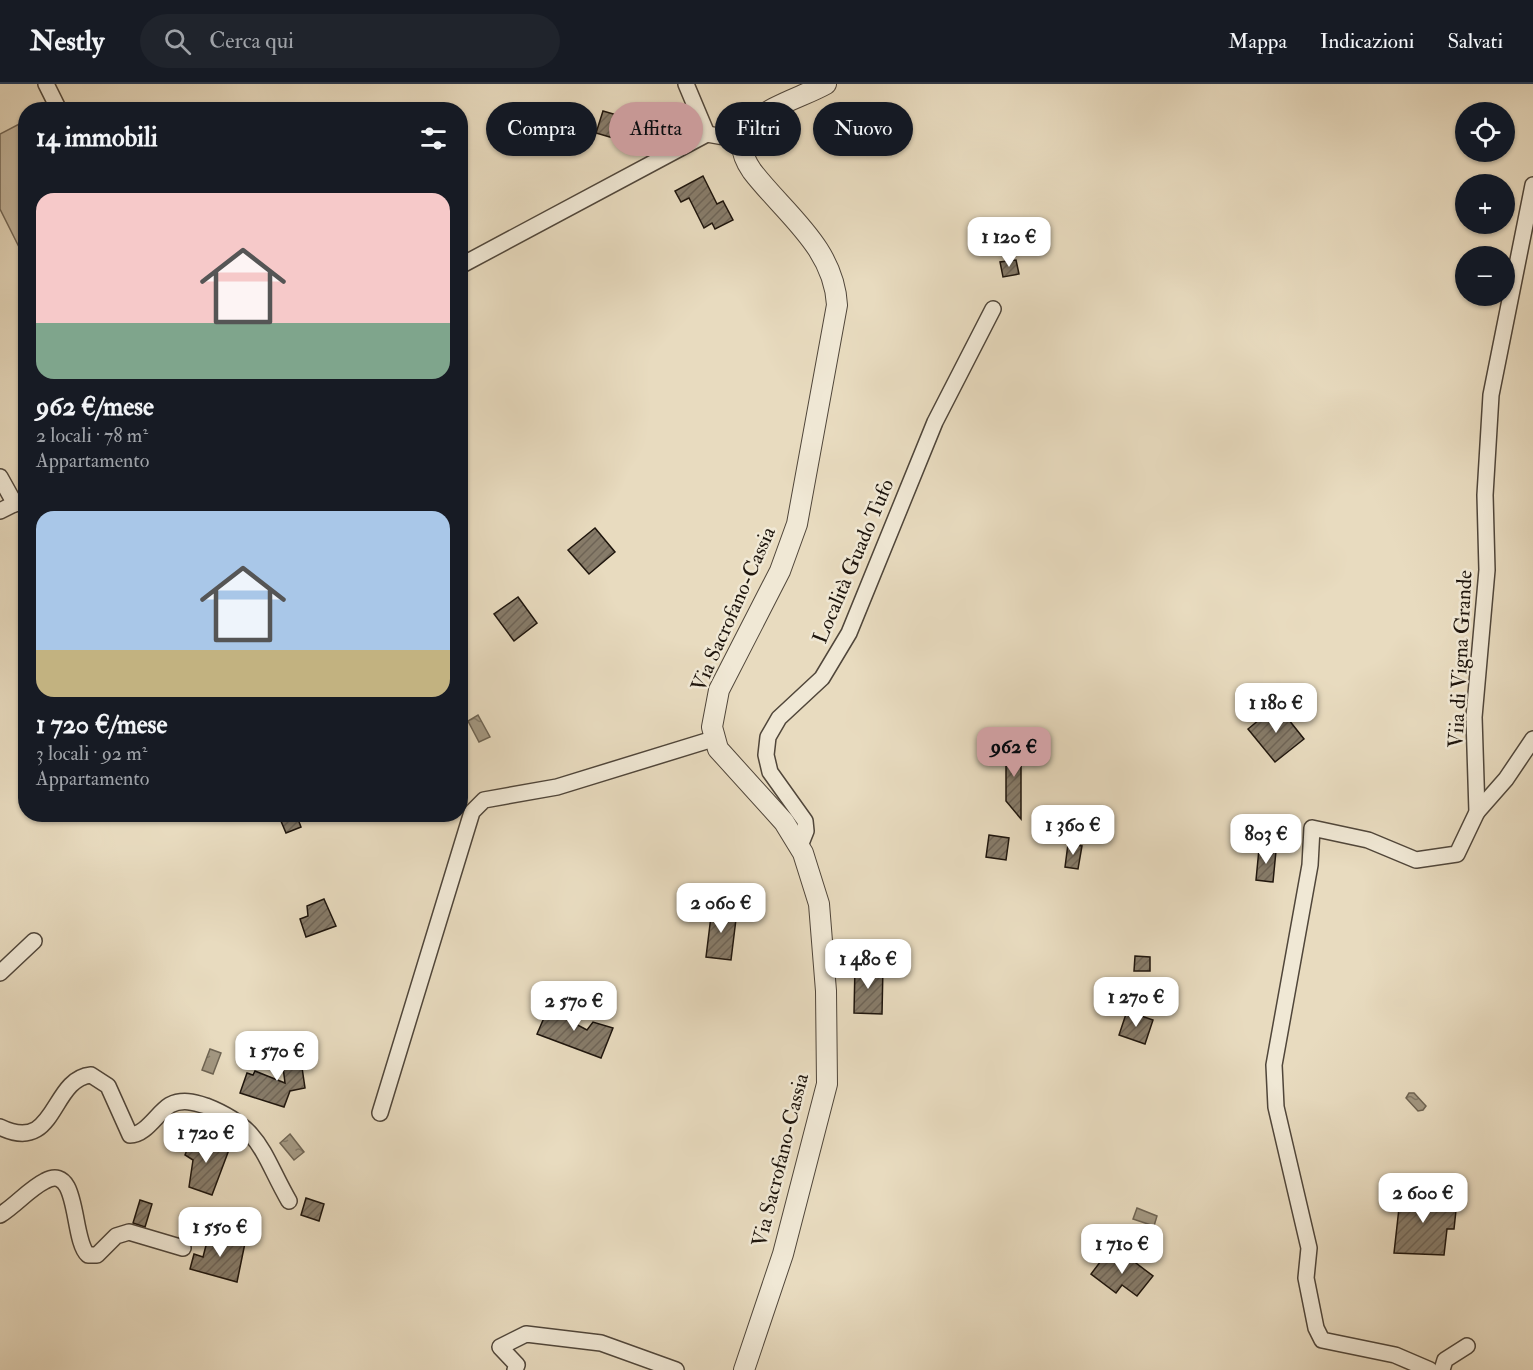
<!DOCTYPE html>
<html lang="it">
<meta charset="utf-8">
<style>
body{margin:0;font-family:"IM FELL Double Pica",serif;background:#20242c;color:#f1f3f6;height:100vh;display:flex;flex-direction:column;font-size:22px;white-space:nowrap}
*{box-sizing:border-box;margin:0}
p{font-size:20px;color:#9ea1a6}
.icon{flex:none;width:33px;height:33px;fill:none;stroke:currentColor;stroke-width:2;stroke-linecap:round;stroke-linejoin:round}
.map{position:relative;flex:1;overflow:hidden}
.sheet{position:absolute;left:18px;top:18px;width:450px;height:720px;display:flex;flex-direction:column;background:#171b24;border-radius:24px;box-shadow:0 2px 4px #0004}
.sheet>*{flex:none}
.guide{position:absolute;left:486px;top:18px;width:570px;height:54px;display:flex;gap:12px}
.buttons{position:absolute;left:1455px;top:18px;display:grid;gap:12px}
.buttons a{display:grid;place-items:center;width:60px;height:60px;border-radius:50%;background:#171b24;box-shadow:0 2px 4px #0004;font-size:30px}
.price{position:absolute;translate:-50% -51px;padding:0 14px;border-radius:12px;background:#fff;color:#222;font-size:20px;line-height:39px;filter:drop-shadow(0 2px 3px #0008)}
.price::after{content:'';position:absolute;left:50%;top:36px;width:18px;height:14px;margin-left:-9px;background:inherit;clip-path:polygon(0 0,100% 0,50% 100%)}
.price.active{background:#c59692;color:#111}
ul{padding:0;list-style:none}
li{display:grid;align-content:center;gap:12px;height:318px;padding:0 18px}
li span{display:grid;place-items:center;height:186px;border-radius:18px;color:#555}
li>.icon{margin-inline-start:auto}
span .icon{width:108px;height:108px;fill:#fffc;stroke-width:1}
li b{font-size:26px}
h2{display:flex;justify-content:space-between;align-items:center;height:72px;padding:0 18px;font-size:26px}
.chip{padding:0 21px;border-radius:27px;background:#171b24;box-shadow:0 2px 4px #0004;font-size:21px;line-height:54px}
.chip.active{background:#c59692;color:#111}
header{display:flex;align-items:center;gap:36px;box-sizing:border-box;height:84px;padding:0 30px;background:#171b24;border-bottom:2px solid #363941}
header strong{font-size:28px}
nav{display:flex;gap:33px;margin-inline-start:auto;font-size:21px}
.search{width:420px;height:54px;background:#20242c;display:flex;align-items:center;gap:15px;box-sizing:border-box;padding:0 21px;border-radius:33px;color:#9ea1a6;font-size:22px}
.map>svg:first-child{display:block}
.pitch{fill:#c6b9a1;stroke:#726757;stroke-width:1.5}
.water{fill:url(#water-ripples);stroke:#6e6453;stroke-width:1.5}
.building{fill:url(#building-hatch);stroke:#1e150d;stroke-width:1.5}
.lines{fill:none;stroke-linecap:round;stroke-linejoin:round}
.minor-casing{stroke:#50463a;stroke-width:18}
.tertiary-casing{stroke:#50463a;stroke-width:22}
.minor{stroke:#f0e8d5;stroke-width:15}
.tertiary{stroke:#f0e8d5;stroke-width:20}
.labels{text-anchor:middle;stroke-width:5;stroke-linejoin:round;paint-order:stroke}
.street-label{font-size:21px;fill:#1e150d;stroke:#f0e8d5}
</style>
<header>
<strong>Nestly</strong>
<div class="search"><svg class="icon" aria-label="search" viewBox="0 0 24 24"><circle cx="10" cy="10" r="6"/><path d="M15 15l6 6"/></svg>Cerca qui</div>
<nav><a>Mappa</a><a>Indicazioni</a><a>Salvati</a></nav>
</header>
<div class="map">
<svg width="1533" height="1286" viewBox="0 0 1533 1286">
<defs>
<pattern id="water-ripples" width="26" height="14" patternUnits="userSpaceOnUse" patternTransform="scale(1.5)"><rect width="26" height="14" fill="#a39882"/><path d="M2 4q2-2 4 0t4 0M15 11q2-2 4 0t4 0" fill="none" stroke="#847b69"/></pattern>
<pattern id="building-hatch" width="6" height="6" patternUnits="userSpaceOnUse" patternTransform="scale(1.5)"><rect width="6" height="6" fill="#877c6a"/><path d="M-1 1l2-2M0 6l6-6M5 7l2-2" fill="none" stroke="#6e6456"/></pattern>
</defs>
<rect width="100%" height="100%" fill="#e8dbbf"/>
<filter id="stains"><feTurbulence type="fractalNoise" baseFrequency=".00333" numOctaves="4"/><feColorMatrix values="0 0 0 0 .2 0 0 0 0 .09 0 0 0 0 .02 0 0 0 .5 -.17"/></filter>
<radialGradient id="worn" r=".72"><stop offset=".6" stop-color="#630" stop-opacity="0"/><stop offset="1" stop-color="#630" stop-opacity=".3"/></radialGradient>
<polygon class="pitch" points="25,37 26,159 19,163 0,125 0,50"/>
<g class="water">
<polygon points="478,631 490,653 479,658 468,637"/>
<polygon points="210,965 221,969 213,990 202,986"/>
<polygon points="1409,1009 1414,1009 1426,1022 1423,1026 1418,1027 1406,1014"/>
<polygon points="290,1050 304,1068 294,1076 280,1059"/>
<polygon points="1137,1124 1157,1132 1154,1142 1133,1135"/>
</g>
<g class="building">
<polygon points="603,27 634,36 627,58 596,49"/>
<polygon points="703,92 717,120 723,117 733,136 715,145 712,139 704,144 689,114 681,118 675,107"/>
<polygon points="1016,176 1019,190 1003,193 1000,178"/>
<polygon points="595,444 615,468 589,490 568,466"/>
<polygon points="518,513 537,539 514,557 494,530"/>
<polygon points="1277,621 1304,655 1275,678 1248,645"/>
<polygon points="1006,661 1021,661 1021,735 1006,717"/>
<polygon points="278,730 296,730 301,743 286,749"/>
<polygon points="989,751 1009,754 1006,776 986,773"/>
<polygon points="1068,760 1082,762 1078,785 1065,783"/>
<polygon points="1259,765 1276,767 1273,798 1256,796"/>
<polygon points="324,815 336,842 306,853 300,835 308,832 307,822"/>
<polygon points="712,824 737,827 731,876 706,873"/>
<polygon points="1135,872 1150,873 1150,887 1134,887"/>
<polygon points="855,881 883,882 882,930 854,929"/>
<polygon points="550,920 571,929 568,936 587,946 593,938 613,944 601,974 537,950"/>
<polygon points="1127,927 1153,936 1145,960 1119,951"/>
<polygon points="299,963 305,1004 290,1007 284,1023 240,1009 247,989 253,991 255,987 285,999 283,983 288,982 286,965"/>
<polygon points="192,1053 230,1063 212,1111 189,1103 193,1076 185,1071"/>
<polygon points="1401,1106 1429,1109 1429,1114 1457,1117 1454,1145 1447,1145 1444,1171 1394,1169"/>
<polygon points="306,1114 324,1120 319,1137 301,1131"/>
<polygon points="140,1116 152,1120 145,1143 133,1139"/>
<polygon points="209,1150 245,1159 237,1198 190,1185 194,1170 203,1173"/>
<polygon points="1107,1169 1122,1180 1128,1173 1153,1192 1137,1212 1122,1201 1116,1209 1091,1190"/>
</g>
<g class="lines">
<defs>
<g id="minor">
<polyline points="46,0 59,26"/>
<polyline points="686,0 707,50"/>
<polyline points="460,182 707,50 741,56"/>
<polyline points="0,393 15,420"/>
<polyline points="0,427 26,414"/>
<polyline points="1477,728 1506,695 1533,655"/>
<polyline points="800,762 806,747 805,737 770,688 766,671 768,653 779,634 822,594 849,549 935,338 993,225"/>
<polyline points="0,889 34,857"/>
<polyline points="380,1029 472,728 484,716 557,703 713,655"/>
<path d="M0,1043C57,1071 50,995 91,991L108,1002L130,1051C146,1051 157,1029 170,1021C182,1015 194,1018 206,1022C262,1044 262,1070 289,1117"/>
<path d="M0,1131C16,1121 29,1105 45,1097C80,1078 71,1156 88,1171H97L116,1152L129,1148L183,1164"/>
<polyline points="515,1286 517,1281 500,1263 526,1250 601,1259 676,1286"/>
<polyline points="1430,1286 1395,1271 1322,1256 1316,1244 1306,1194 1309,1164 1276,1023 1274,981 1310,781 1312,744 1368,756 1416,776 1457,770 1477,728 1474,633 1487,486 1485,411 1491,311 1533,101"/>
<polyline points="1442,1286 1445,1276 1467,1262"/>
</g>
<path id="tertiary" d="M744,1286L783,1170L827,1000L826,907L819,820L803,769L784,738L718,665L712,643L719,606L780,487L797,440L837,221C834,163 784,129 752,87C715,34 793,19 826,0"/>
</defs>
<use href="#minor" class="minor-casing"/>
<use href="#tertiary" class="tertiary-casing"/>
<use href="#minor" class="minor"/>
<use href="#tertiary" class="tertiary"/>
</g>
<g class="labels">
<g class="street-label">
<text transform="translate(853 477) rotate(-67)" y="7">Località Guado Tufo</text>
<text transform="translate(733 525) rotate(-66)" y="7">Via Sacrofano-Cassia</text>
<text transform="translate(1460 575) rotate(-87)" y="7">Viia di Vigna Grande</text>
<text transform="translate(780 1076) rotate(-76)" y="7">Via Sacrofano-Cassia</text>
</g>
</g>
<rect width="100%" height="100%" filter="url(#stains)"/>
<rect width="100%" height="100%" fill="url(#worn)"/>
</svg>
<div class="buttons">
<a><svg class="icon" aria-label="locate" viewBox="0 0 24 24"><circle cx="12" cy="12" r="6"/><path d="M12 2v4M12 18v4M2 12h4M18 12h4"/></svg></a>
<a>+</a>
<a>−</a>
</div>
<b class="price" style="left:1009px;top:184px">1 120 €</b>
<b class="price" style="left:1276px;top:650px">1 180 €</b>
<b class="price active" style="left:1014px;top:694px">962 €</b>
<b class="price" style="left:1073px;top:772px">1 360 €</b>
<b class="price" style="left:1266px;top:781px">803 €</b>
<b class="price" style="left:721px;top:850px">2 060 €</b>
<b class="price" style="left:868px;top:906px">1 480 €</b>
<b class="price" style="left:1136px;top:944px">1 270 €</b>
<b class="price" style="left:574px;top:948px">2 570 €</b>
<b class="price" style="left:277px;top:998px">1 570 €</b>
<b class="price" style="left:206px;top:1080px">1 720 €</b>
<b class="price" style="left:1423px;top:1140px">2 600 €</b>
<b class="price" style="left:220px;top:1174px">1 550 €</b>
<b class="price" style="left:1122px;top:1191px">1 710 €</b>
<div class="guide">
<a class="chip">Compra</a>
<a class="chip active">Affitta</a>
<a class="chip">Filtri</a>
<a class="chip">Nuovo</a>
</div>
<section class="sheet">
<h2>14 immobili<svg class="icon" aria-label="filters" viewBox="0 0 24 24"><path d="M4 7h16M4 17h16"/><circle cx="9" cy="7" r="2"/><circle cx="15" cy="17" r="2"/></svg></h2>
<ul>
<li><span style="background:linear-gradient(#f6c9c9 70%,#7fa58c 0)"><svg class="icon" aria-label="home" viewBox="0 0 24 24"><path d="M3 11l9-7 9 7M6 9v11h12V9"/></svg></span><div><b>962 €/mese</b><p>2 locali · 78 m²</p><p>Appartamento</p></div></li>
<li><span style="background:linear-gradient(#a9c7e8 75%,#c2b280 0)"><svg class="icon" aria-label="home" viewBox="0 0 24 24"><path d="M3 11l9-7 9 7M6 9v11h12V9"/></svg></span><div><b>1 720 €/mese</b><p>3 locali · 92 m²</p><p>Appartamento</p></div></li>
</ul>
</section>
</div>
